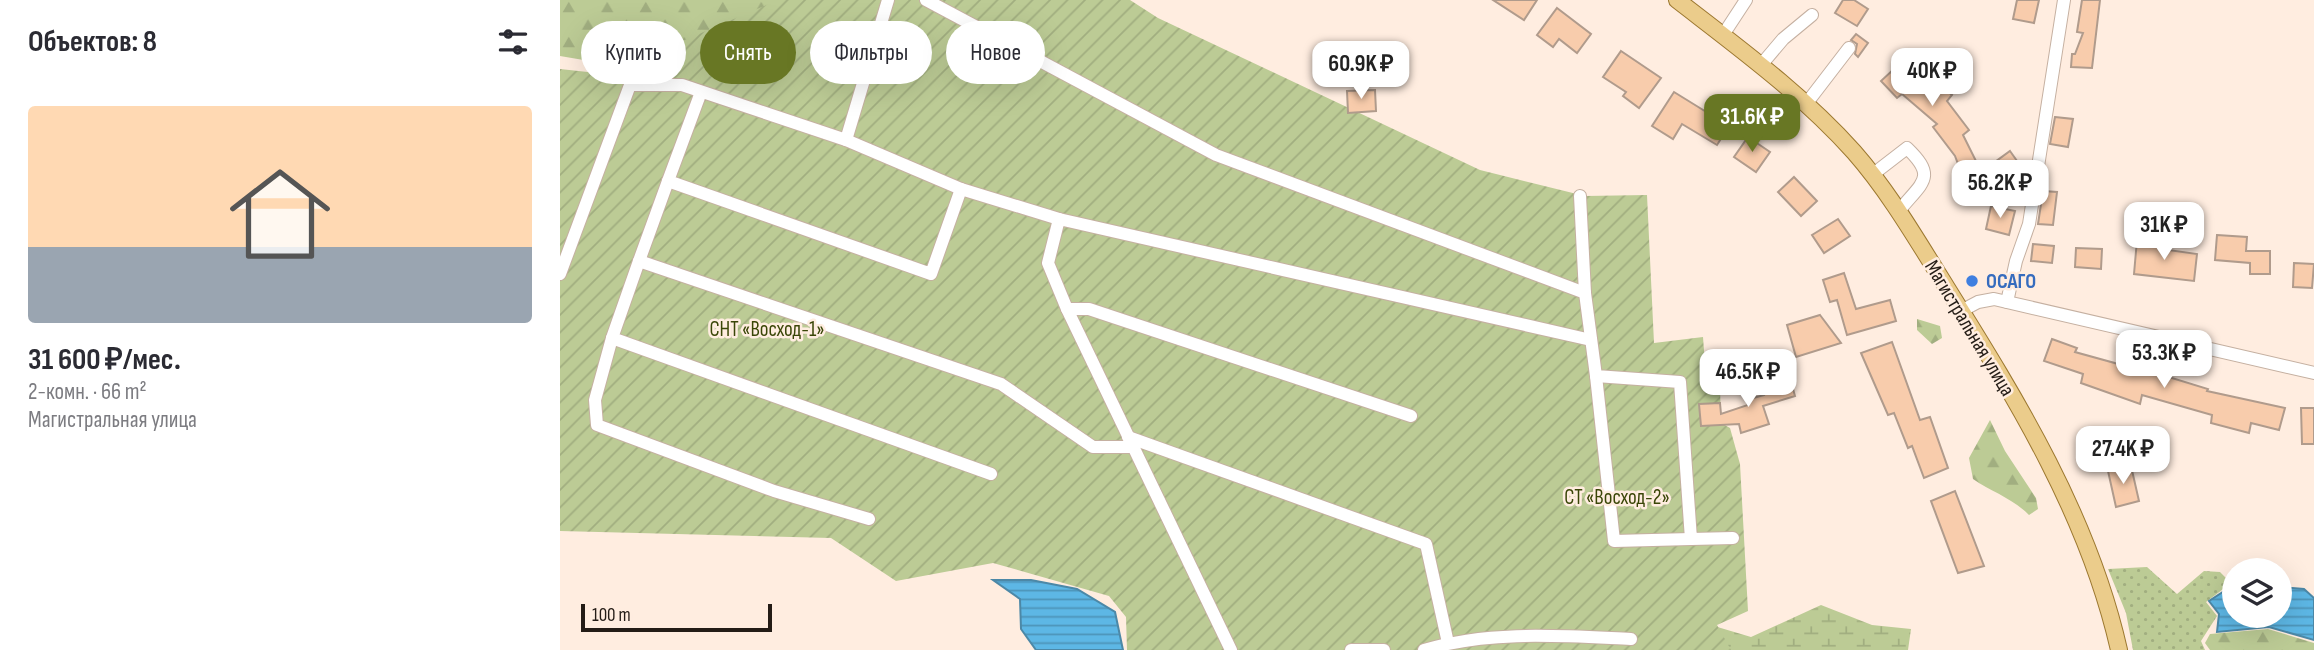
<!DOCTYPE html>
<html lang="ru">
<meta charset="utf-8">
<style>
body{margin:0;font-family:"Sofia Sans Condensed",sans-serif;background:#f2f2f3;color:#2b2b33;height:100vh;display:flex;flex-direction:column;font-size:26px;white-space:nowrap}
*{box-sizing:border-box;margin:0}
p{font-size:23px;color:#7c7c81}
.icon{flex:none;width:38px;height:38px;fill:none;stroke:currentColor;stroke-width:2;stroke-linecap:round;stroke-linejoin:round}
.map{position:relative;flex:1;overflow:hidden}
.side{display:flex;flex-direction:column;background:#fff;width:560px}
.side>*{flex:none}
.top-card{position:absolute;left:21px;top:21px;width:665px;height:63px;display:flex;gap:14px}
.fabs{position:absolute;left:1662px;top:558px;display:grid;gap:14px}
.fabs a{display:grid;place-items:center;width:70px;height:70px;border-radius:50%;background:#fff;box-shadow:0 7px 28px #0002;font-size:35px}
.scale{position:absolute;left:21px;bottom:18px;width:191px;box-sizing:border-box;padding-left:7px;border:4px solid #241c16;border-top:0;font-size:19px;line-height:24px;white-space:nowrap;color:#241c16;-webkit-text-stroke:5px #ffede0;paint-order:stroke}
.price{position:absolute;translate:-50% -60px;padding:0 16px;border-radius:14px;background:#fff;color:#222;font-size:23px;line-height:46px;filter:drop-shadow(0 2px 4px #0008)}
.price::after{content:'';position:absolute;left:50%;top:42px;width:21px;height:16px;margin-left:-10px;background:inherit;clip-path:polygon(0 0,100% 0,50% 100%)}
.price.current{background:#687724;color:#fff}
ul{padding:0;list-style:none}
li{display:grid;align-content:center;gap:14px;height:371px;padding:0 28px}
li+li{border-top:2px solid #e1e1e2}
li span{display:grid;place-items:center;height:217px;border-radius:7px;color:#555}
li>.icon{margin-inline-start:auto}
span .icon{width:126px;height:126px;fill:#fffc;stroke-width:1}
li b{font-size:30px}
h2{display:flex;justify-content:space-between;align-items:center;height:84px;padding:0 28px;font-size:30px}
.pill{padding:0 24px;border-radius:32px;background:#fff;box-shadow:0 7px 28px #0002;font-size:24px;line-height:63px}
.pill.current{background:#687724;color:#fff}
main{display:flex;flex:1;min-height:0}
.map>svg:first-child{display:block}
.grass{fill:url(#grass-dots)}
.forest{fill:url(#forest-firs)}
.wetland{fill:url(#wetland-marsh)}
.garden{fill:url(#garden-furrows)}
.water{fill:url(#water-rules);stroke:#4c88a7;stroke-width:2}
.building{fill:#f8ccac;stroke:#b09b8c;stroke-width:2}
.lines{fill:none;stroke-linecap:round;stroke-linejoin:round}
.minor-casing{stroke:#c5b0a1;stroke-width:14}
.major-casing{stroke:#9c7830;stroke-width:18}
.minor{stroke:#fff;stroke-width:12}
.major{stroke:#ebcc8b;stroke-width:16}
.shop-dot{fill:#3f7fe0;stroke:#ffede0;stroke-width:2.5}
.labels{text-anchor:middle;stroke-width:5;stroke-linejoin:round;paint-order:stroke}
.shop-label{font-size:21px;font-weight:bold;fill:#366cbe;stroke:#ffede0;text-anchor:start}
.street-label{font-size:21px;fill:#241c16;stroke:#ffede0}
.park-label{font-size:21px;fill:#3a4607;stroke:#ffede0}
</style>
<main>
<section class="side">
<h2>Объектов: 8<svg class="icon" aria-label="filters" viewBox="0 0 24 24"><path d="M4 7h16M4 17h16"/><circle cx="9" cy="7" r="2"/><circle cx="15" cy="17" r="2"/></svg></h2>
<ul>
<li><span style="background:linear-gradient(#ffd9b3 65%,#9aa5b1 0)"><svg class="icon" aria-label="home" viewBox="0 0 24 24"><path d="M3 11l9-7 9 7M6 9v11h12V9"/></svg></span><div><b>31 600 ₽/мес.</b><p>2-комн. · 66 m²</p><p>Магистральная улица</p></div></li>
</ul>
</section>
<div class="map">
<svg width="1754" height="650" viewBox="0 0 1754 650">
<defs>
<pattern id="grass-dots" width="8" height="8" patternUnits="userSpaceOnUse" patternTransform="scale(1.75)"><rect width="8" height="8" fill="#bccb95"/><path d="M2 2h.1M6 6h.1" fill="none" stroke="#a1ae80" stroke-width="1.8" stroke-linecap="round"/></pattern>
<pattern id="forest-firs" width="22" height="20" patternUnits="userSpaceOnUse" patternTransform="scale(1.75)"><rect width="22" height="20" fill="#bccb95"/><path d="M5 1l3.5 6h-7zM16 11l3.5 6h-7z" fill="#a1ae80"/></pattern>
<pattern id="wetland-marsh" width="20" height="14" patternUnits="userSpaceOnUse" patternTransform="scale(1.75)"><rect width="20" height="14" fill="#bccb95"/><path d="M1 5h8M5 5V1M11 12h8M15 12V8" fill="none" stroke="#a1ae80"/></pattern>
<pattern id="garden-furrows" width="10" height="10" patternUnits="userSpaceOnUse" patternTransform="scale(1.75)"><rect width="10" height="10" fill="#bccb95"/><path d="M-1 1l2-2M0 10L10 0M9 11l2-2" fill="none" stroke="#a1ae80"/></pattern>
<pattern id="water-rules" width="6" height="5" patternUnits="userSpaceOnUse" patternTransform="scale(1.75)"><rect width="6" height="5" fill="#5db7e5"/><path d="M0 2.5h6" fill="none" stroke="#4d94b9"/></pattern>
</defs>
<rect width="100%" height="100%" fill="#ffede0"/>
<polygon class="grass" points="1587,567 1617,594 1644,571 1660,572 1671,583 1646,602 1657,616 1641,641 1645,650 1573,650 1566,613 1548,569"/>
<g class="forest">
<polygon points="0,0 257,0 94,72 0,56"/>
<polygon points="1357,319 1380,326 1382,338 1372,344 1357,330"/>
<path d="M1430,420L1445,451L1476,498L1478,509L1469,515C1452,498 1432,492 1413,479L1409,458Z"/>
<polygon points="1708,629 1754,643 1754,650 1650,650 1645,643 1650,634"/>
</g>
<polygon class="wetland" points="1060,598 1191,637 1261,605 1312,625 1351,629 1348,650 1144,650"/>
<polygon class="garden" points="218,0 570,0 598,18 920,170 1025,196 1087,195 1094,343 1143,337 1146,378 1160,387 1161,423 1170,428 1180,464 1188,611 1157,625 1171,650 567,650 566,617 549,596 433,563 336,581 271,538 0,531 0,69 46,74"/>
<g class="water">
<polygon points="433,580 471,580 517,589 555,612 563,650 476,650 461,629 460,599"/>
<polygon points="1675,584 1675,616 1720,616 1720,587 1744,589 1754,598 1754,640 1709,627 1657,632 1659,614 1649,601"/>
</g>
<g class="building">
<polygon points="933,0 977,0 964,20"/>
<polygon points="1283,0 1294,0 1308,9 1297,26 1275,13"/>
<polygon points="1457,0 1479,0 1474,23 1453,19"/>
<polygon points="1522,0 1540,0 1532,68 1511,67 1512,54 1515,54 1523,33 1517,32"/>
<polygon points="997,8 1031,34 1017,53 999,39 993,47 977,35"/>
<polygon points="1296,34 1308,43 1298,57 1295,54 1297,44 1291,40"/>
<polygon points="1061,51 1101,78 1079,108 1063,96 1066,92 1043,77"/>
<polygon points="1348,56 1370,81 1372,79 1392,95 1387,101 1409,130 1403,135 1417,163 1401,172 1395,156 1373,127 1377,124 1342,94 1337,98 1321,81"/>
<polygon points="815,90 816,111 788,113 787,91"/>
<polygon points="1114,92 1169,126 1157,145 1122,124 1113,139 1092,126"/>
<polygon points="1495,117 1513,119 1508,147 1490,144"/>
<polygon points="1188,137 1210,152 1196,172 1174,157"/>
<polygon points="1450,151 1462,168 1437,187 1424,170"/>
<polygon points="1234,177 1257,201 1241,216 1218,192"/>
<polygon points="1483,191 1497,192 1493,225 1478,224"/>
<polygon points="1431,206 1455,211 1449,235 1426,229"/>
<polygon points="1278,219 1290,236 1264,253 1252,235"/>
<polygon points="1657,235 1687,237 1686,251 1710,251 1710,274 1690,274 1690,263 1655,260"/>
<polygon points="1577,240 1602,242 1601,249 1637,254 1634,281 1574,274"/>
<polygon points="1473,244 1494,246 1492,263 1471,261"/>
<polygon points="1516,248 1542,249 1541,269 1515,267"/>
<polygon points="1734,263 1754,264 1752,288 1733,287"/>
<polygon points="1284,273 1296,309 1330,300 1336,321 1287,335 1277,300 1270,302 1263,280"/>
<polygon points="1260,315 1281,343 1236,357 1227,325"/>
<polygon points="1492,339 1517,348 1515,352 1562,365 1563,363 1648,389 1647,391 1725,408 1719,430 1691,423 1689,433 1651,423 1652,415 1582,395 1580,404 1521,383 1523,374 1484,361"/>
<polygon points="1332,342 1360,420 1370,417 1388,468 1364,478 1352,446 1348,448 1334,413 1328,415 1301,353"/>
<polygon points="1230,378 1235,396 1203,406 1209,424 1181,433 1179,424 1141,426 1139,404 1160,403 1161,414 1188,405 1186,400 1204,395 1202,387"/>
<polygon points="1741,408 1754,408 1754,444 1742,444"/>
<polygon points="1571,466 1579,501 1556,507 1548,471"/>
<polygon points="1395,491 1424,566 1398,573 1371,501"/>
</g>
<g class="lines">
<defs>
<g id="minor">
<polyline points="366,0 656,155 1025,293 1036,376 1120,382 1131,539 1173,538"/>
<polyline points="1163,35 1186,0"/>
<polyline points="1201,65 1223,39 1252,15"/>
<polyline points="141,92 108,181 371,274 401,189"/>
<polyline points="1246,104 1289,48"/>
<polyline points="286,140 401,189 499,219"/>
<path d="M1312,175L1347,148C1378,178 1362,182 1338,212"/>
<polyline points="108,181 79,261 441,384 533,447 573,447"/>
<polyline points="1020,196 1025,293"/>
<polyline points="79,261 52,338 431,474"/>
<polyline points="0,274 70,85 122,85 286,140 328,0"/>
<polyline points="1447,302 1456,261 1469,224 1504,0"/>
<polyline points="507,309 529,309 851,416"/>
<polyline points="1401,311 1418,302 1434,299 1754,373"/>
<polyline points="52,338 35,400 37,425 214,491 309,519"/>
<polyline points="1036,376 1054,541 1131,539"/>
<polyline points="568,437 866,544 888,643"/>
<polyline points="671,650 507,309 488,263 499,219 1031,340"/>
<polyline points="791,650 824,650"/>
<path d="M864,650C930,630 1003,636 1071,639"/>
</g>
<path id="major" d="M1117,0C1179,48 1242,94 1294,152C1330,193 1358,242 1387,288C1458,402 1529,517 1559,650"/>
</defs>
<use href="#minor" class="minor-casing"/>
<use href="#major" class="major-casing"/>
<use href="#minor" class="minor"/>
<use href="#major" class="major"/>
</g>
<circle class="shop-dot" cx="1412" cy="281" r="7"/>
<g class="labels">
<g class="shop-label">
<text x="1426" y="288">ОСАГО</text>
</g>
<g class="street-label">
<text transform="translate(1410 328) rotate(59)" y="7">Магистральная улица</text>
</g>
<g class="park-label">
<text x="207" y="336">СНТ «Восход-1»</text>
<text x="1057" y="504">СТ «Восход-2»</text>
</g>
</g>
</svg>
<div class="fabs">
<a><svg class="icon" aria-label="layers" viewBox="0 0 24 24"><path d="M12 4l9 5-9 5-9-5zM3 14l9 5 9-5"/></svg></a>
</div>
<div class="scale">100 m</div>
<b class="price" style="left:801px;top:101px">60.9K ₽</b>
<b class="price" style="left:1372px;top:108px">40K ₽</b>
<b class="price current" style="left:1192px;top:154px">31.6K ₽</b>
<b class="price" style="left:1440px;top:220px">56.2K ₽</b>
<b class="price" style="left:1604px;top:262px">31K ₽</b>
<b class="price" style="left:1604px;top:390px">53.3K ₽</b>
<b class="price" style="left:1188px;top:409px">46.5K ₽</b>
<b class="price" style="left:1563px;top:486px">27.4K ₽</b>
<div class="top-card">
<a class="pill">Купить</a>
<a class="pill current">Снять</a>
<a class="pill">Фильтры</a>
<a class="pill">Новое</a>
</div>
</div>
</main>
